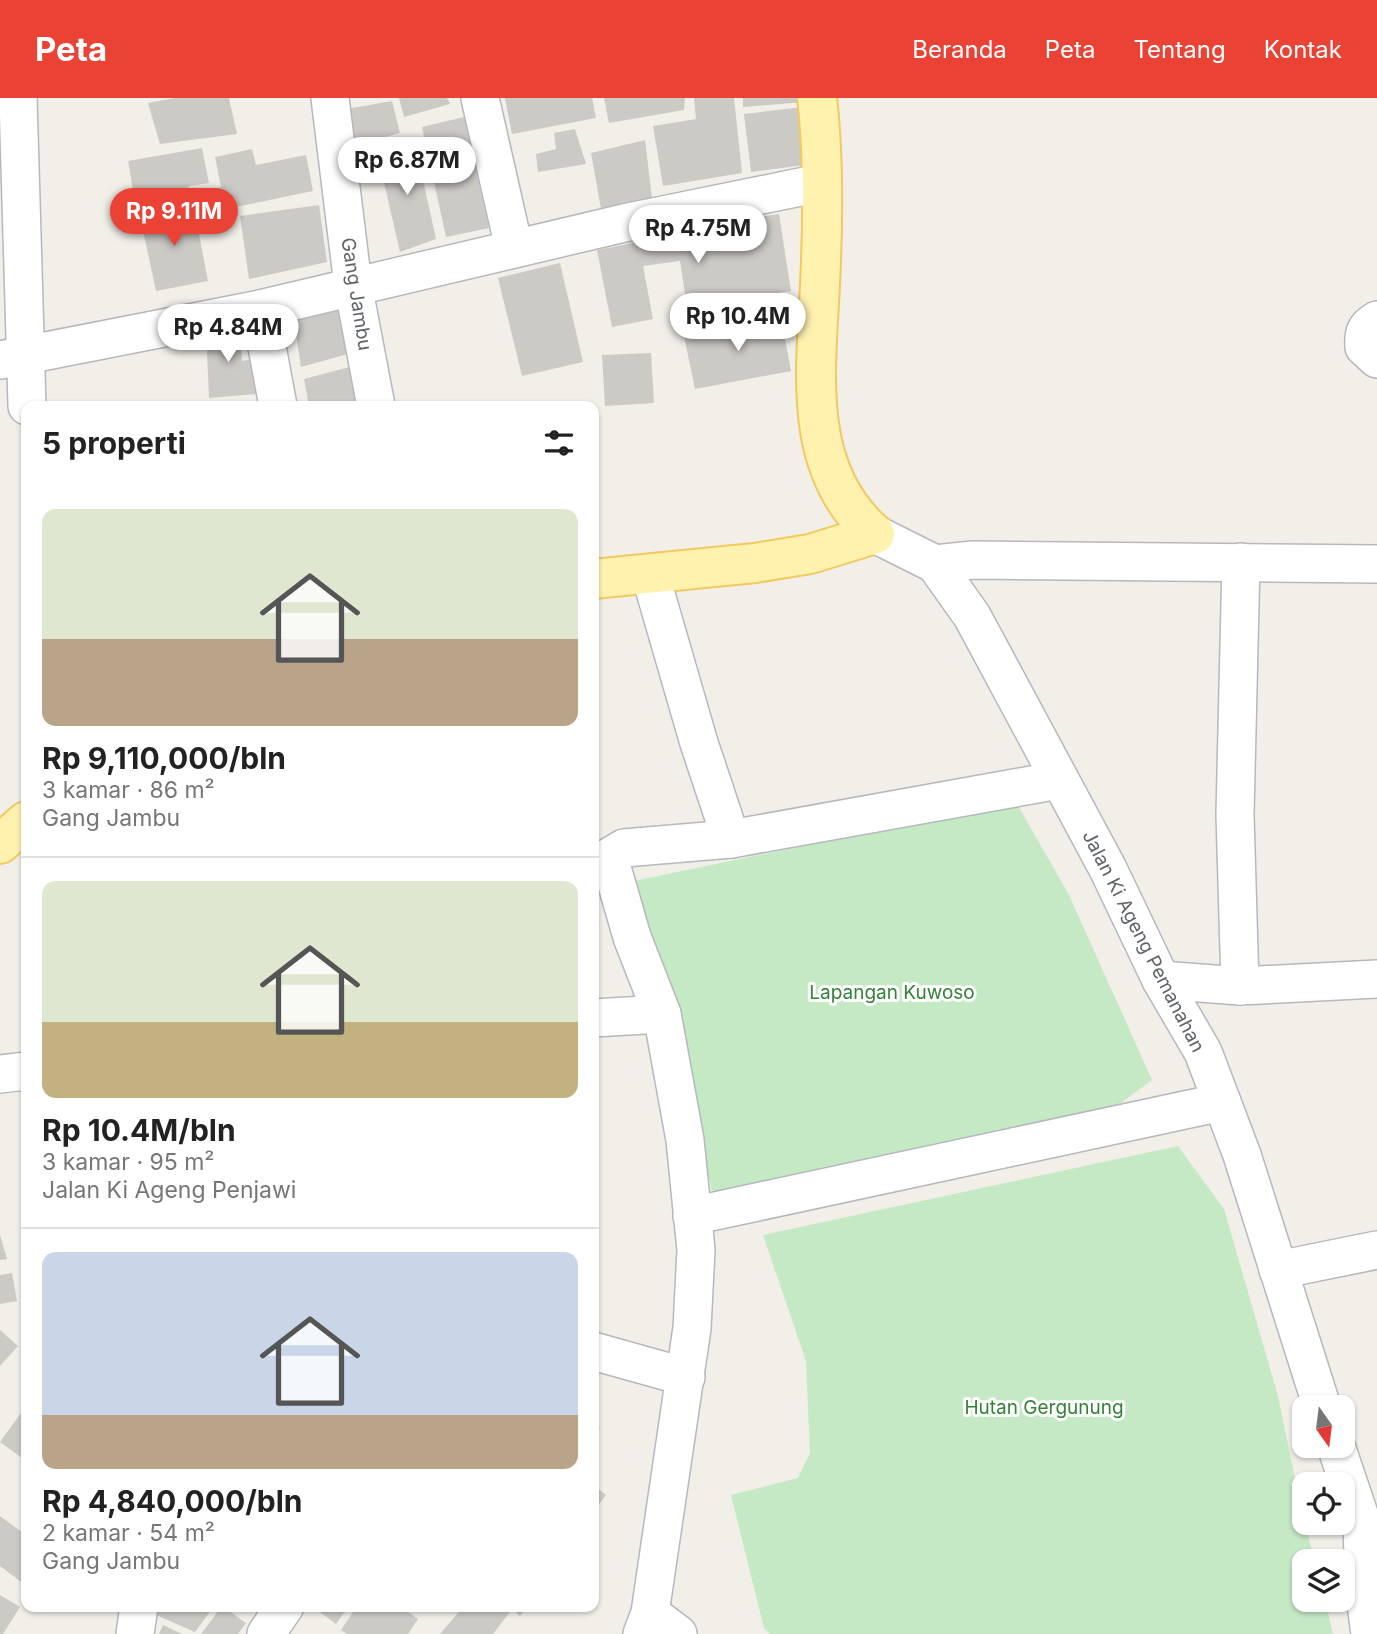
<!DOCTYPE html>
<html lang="id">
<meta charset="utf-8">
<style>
body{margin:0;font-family:Inter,sans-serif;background:#f6f6f6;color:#222;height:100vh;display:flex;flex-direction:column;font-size:26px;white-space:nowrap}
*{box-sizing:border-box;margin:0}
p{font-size:23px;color:#767676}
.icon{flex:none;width:38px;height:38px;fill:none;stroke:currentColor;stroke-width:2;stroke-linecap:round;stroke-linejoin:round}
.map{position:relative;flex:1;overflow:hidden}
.panel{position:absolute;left:21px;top:303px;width:578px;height:1211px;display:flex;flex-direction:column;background:#fff;border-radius:14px;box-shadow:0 2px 5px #0004}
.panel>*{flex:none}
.needle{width:46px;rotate:166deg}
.tools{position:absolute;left:1292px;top:1297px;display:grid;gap:14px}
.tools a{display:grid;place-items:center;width:63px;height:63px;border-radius:14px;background:#fff;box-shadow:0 2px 5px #0004;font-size:35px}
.price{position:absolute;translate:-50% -60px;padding:0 16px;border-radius:24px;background:#fff;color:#222;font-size:23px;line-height:46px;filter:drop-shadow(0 2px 4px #0008)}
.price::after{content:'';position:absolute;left:50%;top:42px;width:21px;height:16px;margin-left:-10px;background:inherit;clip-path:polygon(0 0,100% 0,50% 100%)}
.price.active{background:#ea4335;color:#fff}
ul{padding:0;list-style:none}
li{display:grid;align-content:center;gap:14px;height:371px;padding:0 21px}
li+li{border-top:2px solid #e0e0e0}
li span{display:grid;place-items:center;height:217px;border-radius:14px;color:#555}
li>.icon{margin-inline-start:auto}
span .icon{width:126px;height:126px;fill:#fffc;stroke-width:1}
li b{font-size:30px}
h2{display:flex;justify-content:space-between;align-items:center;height:84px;padding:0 21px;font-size:30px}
header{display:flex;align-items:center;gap:42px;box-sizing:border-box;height:98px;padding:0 35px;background:#ea4335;color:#fff}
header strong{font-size:33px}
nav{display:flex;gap:38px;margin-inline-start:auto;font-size:24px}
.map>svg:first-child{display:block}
.green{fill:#c5e8c5}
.building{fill:#cccac5}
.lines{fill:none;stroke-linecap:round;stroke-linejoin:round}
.minor-casing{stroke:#b5b8bc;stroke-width:40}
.major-casing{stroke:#f2c960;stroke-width:42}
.minor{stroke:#fff;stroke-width:37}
.major{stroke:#fff2af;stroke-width:38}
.labels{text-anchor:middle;stroke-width:6;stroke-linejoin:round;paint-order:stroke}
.street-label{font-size:19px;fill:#5f6368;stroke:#fff}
.park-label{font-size:19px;fill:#348238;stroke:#fff}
</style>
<header>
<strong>Peta</strong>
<nav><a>Beranda</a><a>Peta</a><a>Tentang</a><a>Kontak</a></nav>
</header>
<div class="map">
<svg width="1377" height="1536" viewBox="0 0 1377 1536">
<rect width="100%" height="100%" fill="#f1efe8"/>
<g class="green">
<polygon points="1016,704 1069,797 1152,982 1107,1015 712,1094 676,924 629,784"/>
<polygon points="1178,1048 1224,1111 1278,1298 1304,1424 1315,1463 1304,1463 1304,1502 1325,1502 1333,1536 770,1536 764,1530 731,1397 798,1380 810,1355 806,1263 763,1137"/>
</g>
<g class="building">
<polygon points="175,0 229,0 237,36 160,46 148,5"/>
<polygon points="399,0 447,0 450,6 404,19"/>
<polygon points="505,0 592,0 596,20 512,36"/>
<polygon points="604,0 685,0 684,12 609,25"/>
<polygon points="694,0 734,0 742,75 663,88 653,28 696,21"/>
<polygon points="743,0 805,0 805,4 743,9"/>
<polygon points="392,3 400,35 352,48 341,12"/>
<polygon points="803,9 805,67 751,74 744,16"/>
<polygon points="464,19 489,130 446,139 422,29"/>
<polygon points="575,31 586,66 538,74 536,56 556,51 554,35"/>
<polygon points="645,42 652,100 601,111 591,55"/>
<polygon points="415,46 436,141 400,154 377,54"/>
<polygon points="202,50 209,85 189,88 185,100 136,109 128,63"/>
<polygon points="252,51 256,67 306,57 313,93 202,116 197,94 221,89 215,59"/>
<polygon points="193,106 208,183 156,193 140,118"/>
<polygon points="319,107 327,164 249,181 240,118"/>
<polygon points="779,116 791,193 687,209 680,163 643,168 653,221 612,229 597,152 638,144 641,158 638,137"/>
<polygon points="560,165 583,264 522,278 498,180"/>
<polygon points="340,202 348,256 301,269 296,236 275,239 270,218"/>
<polygon points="781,219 791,273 695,291 684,238"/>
<polygon points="240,228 242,263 254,261 256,296 209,300 206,230"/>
<polygon points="651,255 654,305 605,308 602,257"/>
<polygon points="353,268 362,308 309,308 304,281"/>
<polygon points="0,1137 7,1161 0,1162"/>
<polygon points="12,1175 17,1203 0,1206 0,1177"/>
<polygon points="0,1232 18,1248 0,1268"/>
<polygon points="21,1315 26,1318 26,1363 0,1344"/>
<polygon points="593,1325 600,1329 593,1339"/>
<polygon points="593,1387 606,1397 593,1414"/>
<polygon points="0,1418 26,1437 24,1486 0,1468"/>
<polygon points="0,1497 20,1509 3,1536 0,1536"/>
<polygon points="157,1508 214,1508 195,1534 154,1516"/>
<polygon points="222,1508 246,1525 238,1536 201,1536"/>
<polygon points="312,1508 349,1508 336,1526"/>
<polygon points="357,1508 400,1508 418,1521 408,1536 347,1536 341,1532"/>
<polygon points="464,1508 528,1508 520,1518 512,1511 493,1536 440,1536"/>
<polygon points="163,1527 182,1536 159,1536"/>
</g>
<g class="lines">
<defs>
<g id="minor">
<polyline points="18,0 27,308"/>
<polyline points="330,0 353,187 376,308"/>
<polyline points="480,0 514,150"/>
<polyline points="260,211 278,308"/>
<path d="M1377,222C1365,229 1363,235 1364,249L1377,261"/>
<polyline points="0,262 260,211 624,125 820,85"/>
<polyline points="875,436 935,466 972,518 1108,771 1161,882 1203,954 1242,1057 1322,1309"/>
<polyline points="935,466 973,462 1377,466"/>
<polyline points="650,476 699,645 731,741"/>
<polyline points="1161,882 1240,888 1377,881"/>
<polyline points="1240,888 1235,716 1241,464"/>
<polyline points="593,920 662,916"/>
<polyline points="0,976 26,973"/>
<polyline points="692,1118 1222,1004"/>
<polyline points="1278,1172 1377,1152"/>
<polyline points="593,1253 686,1279"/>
<polyline points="1336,1348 1362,1425 1364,1492 1370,1536"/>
<polyline points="650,1515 678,1536"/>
<polyline points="135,1536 139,1508"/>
<polyline points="266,1536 285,1508"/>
<polyline points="642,1536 650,1515 692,1230 696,1152 685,1042 662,916 632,839 609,759 624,750 731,741 1059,682"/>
</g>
<g id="major">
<path d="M593,481L755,465L810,456L875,436C801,372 816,274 820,186C823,125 824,60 817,0"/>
<polyline points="0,746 26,723"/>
</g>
</defs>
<use href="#minor" class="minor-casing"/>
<use href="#major" class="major-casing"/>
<use href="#minor" class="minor"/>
<use href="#major" class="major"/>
</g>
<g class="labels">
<g class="street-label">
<text transform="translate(357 196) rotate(81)" y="7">Gang Jambu</text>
<text transform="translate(1144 843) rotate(63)" y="7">Jalan Ki Ageng Pemanahan</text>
</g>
<g class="park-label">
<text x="892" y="901">Lapangan Kuwoso</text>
<text x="1044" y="1316">Hutan Gergunung</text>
</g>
</g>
</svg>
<div class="tools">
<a><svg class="needle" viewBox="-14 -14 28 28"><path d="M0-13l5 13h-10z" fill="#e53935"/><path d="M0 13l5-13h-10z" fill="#767676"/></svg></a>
<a><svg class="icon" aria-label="locate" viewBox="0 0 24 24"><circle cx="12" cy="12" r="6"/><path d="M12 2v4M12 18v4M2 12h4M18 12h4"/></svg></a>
<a><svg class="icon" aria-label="layers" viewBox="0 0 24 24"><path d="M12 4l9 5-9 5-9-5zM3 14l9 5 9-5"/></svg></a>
</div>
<b class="price" style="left:407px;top:99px">Rp 6.87M</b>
<b class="price active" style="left:174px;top:150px">Rp 9.11M</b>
<b class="price" style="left:698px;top:167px">Rp 4.75M</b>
<b class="price" style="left:738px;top:255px">Rp 10.4M</b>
<b class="price" style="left:228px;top:266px">Rp 4.84M</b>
<section class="panel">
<h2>5 properti<svg class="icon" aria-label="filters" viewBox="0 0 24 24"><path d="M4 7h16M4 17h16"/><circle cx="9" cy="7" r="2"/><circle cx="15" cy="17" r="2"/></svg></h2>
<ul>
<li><span style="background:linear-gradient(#dfe7d0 60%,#b9a48a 0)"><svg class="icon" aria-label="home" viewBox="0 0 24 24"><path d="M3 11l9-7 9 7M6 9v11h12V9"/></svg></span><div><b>Rp 9,110,000/bln</b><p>3 kamar · 86 m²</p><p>Gang Jambu</p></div></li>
<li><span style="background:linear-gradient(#dfe7d0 65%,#c2b280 0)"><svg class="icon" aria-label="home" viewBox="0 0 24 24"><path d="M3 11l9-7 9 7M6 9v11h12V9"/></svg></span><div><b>Rp 10.4M/bln</b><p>3 kamar · 95 m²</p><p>Jalan Ki Ageng Penjawi</p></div></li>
<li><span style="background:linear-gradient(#c9d6e8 75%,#b9a48a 0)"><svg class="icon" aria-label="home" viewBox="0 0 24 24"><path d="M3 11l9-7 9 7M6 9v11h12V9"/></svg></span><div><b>Rp 4,840,000/bln</b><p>2 kamar · 54 m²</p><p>Gang Jambu</p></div></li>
</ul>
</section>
</div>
